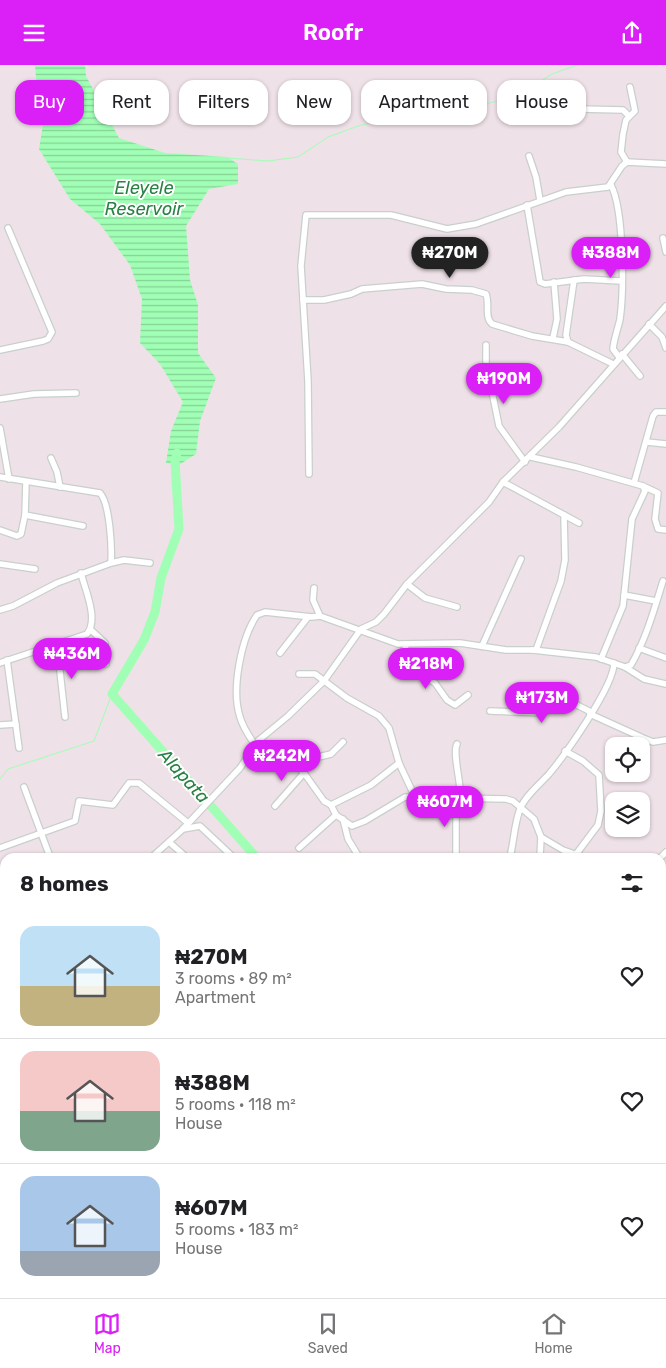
<!DOCTYPE html>
<meta charset="utf-8">
<style>
body{margin:0;font-family:Rubik,sans-serif;background:#f6f6f6;color:#202124;height:100vh;display:flex;flex-direction:column;font-size:19px;white-space:nowrap}
*{box-sizing:border-box;margin:0}
p{font-size:16px;color:#757577}
.icon{flex:none;width:28px;height:28px;fill:none;stroke:currentColor;stroke-width:2;stroke-linecap:round;stroke-linejoin:round}
.map{position:relative;flex:1;overflow:hidden}
.side{position:absolute;left:0px;top:788px;width:666px;height:446px;display:flex;flex-direction:column;background:#fff;border-radius:15px 15px 0 0;box-shadow:0 1px 4px #0004}
.side>*{flex:none}
.top-card{position:absolute;left:15px;top:15px;width:636px;height:45px;display:flex;gap:10px}
.fabs{position:absolute;left:605px;top:672px;display:grid;gap:10px}
.fabs a{display:grid;place-items:center;width:45px;height:45px;border-radius:10px;background:#fff;box-shadow:0 1px 4px #0004;font-size:25px}
.price{position:absolute;translate:-50% -42px;padding:0 11px;border-radius:18px;background:#da1ff7;color:#fff;font-size:16px;line-height:32px;filter:drop-shadow(0 1px 2px #0008)}
.price::after{content:'';position:absolute;left:50%;top:30px;width:15px;height:11px;margin-left:-8px;background:inherit;clip-path:polygon(0 0,100% 0,50% 100%)}
.price.on{background:#222;color:#fff}
ul{padding:0;list-style:none}
li{display:flex;align-items:center;gap:15px;height:125px;padding:0 20px}
li+li{border-top:1px solid #e0e0e0}
li span{display:grid;place-items:center;flex:none;width:140px;height:100px;border-radius:15px;color:#555}
li>.icon{margin-inline-start:auto}
span .icon{width:60px;height:60px;fill:#fffc;stroke-width:1}
li b{font-size:21px}
h2{display:flex;justify-content:space-between;align-items:center;height:60px;padding:0 20px;font-size:21px}
.chip{padding:0 18px;border-radius:15px;background:#fff;box-shadow:0 1px 4px #0004;font-size:18px;line-height:45px}
.chip.on{background:#da1ff7;color:#fff}
header{display:flex;justify-content:space-between;align-items:center;height:65px;padding:0 20px;background:#da1ff7;color:#fff;font-size:22px;font-weight:600}
.tab-bar{display:flex;justify-content:space-around;align-items:center;height:70px;border-top:1px solid #e0e0e0;background:#fff;font-size:14px;color:#757577}
.tab-bar a{display:grid;justify-items:center;gap:2px}
.tab-bar .on{color:#da1ff7}
.map>svg:first-child{display:block}
.water{fill:url(#water-rules)}
.lines{fill:none;stroke-linecap:round;stroke-linejoin:round}
.stream{stroke:#a0ffb5;stroke-width:1}
.river{stroke:#a0ffb5;stroke-width:9}
.minor-casing{stroke:#c8d0cc;stroke-width:8}
.major-casing{stroke:#fc4ca3;stroke-width:9}
.minor{stroke:#fff;stroke-width:5.5}
.major{stroke:#ffa5c7;stroke-width:7}
.labels{text-anchor:middle;stroke-width:4;stroke-linejoin:round;paint-order:stroke}
.water-label{font-size:18px;font-style:italic;fill:#298144;stroke:#fff}
</style>
<header><svg class="icon" aria-label="menu" viewBox="0 0 24 24"><path d="M4 6h16M4 12h16M4 18h16"/></svg>Roofr<svg class="icon" aria-label="share" viewBox="0 0 24 24"><path d="M12 15V3M7 8l5-5 5 5M5 13v7h14v-7"/></svg></header>
<div class="map">
<svg width="666" height="1233" viewBox="0 0 666 1233">
<defs>
<pattern id="water-rules" width="6" height="5" patternUnits="userSpaceOnUse" patternTransform="scale(1.25)"><rect width="6" height="5" fill="#a0ffb5"/><path d="M0 2.5h6" fill="none" stroke="#85d296"/></pattern>
</defs>
<rect width="100%" height="100%" fill="#eee1e7"/>
<polygon class="water" points="35,0 85,0 86,11 119,73 165,88 227,92 238,99 238,119 209,124 186,161 190,215 198,240 198,288 216,313 200,356 196,389 179,400 166,398 171,366 183,337 160,299 140,278 142,234 130,200 100,159 70,134 39,84 46,41 37,26"/>
<g class="lines">
<g class="stream">
<polyline points="228,93 268,96 298,92 328,72 358,61 432,43 476,42 521,29 552,9 577,0"/>
<polyline points="0,714 8,704 94,676 112,629"/>
<polyline points="661,956 666,954"/>
</g>
<g class="river">
<polyline points="177,388 175,396 179,464 161,513 155,547 144,575 112,629 256,792"/>
<polyline points="599,1229 602,1233"/>
</g>
<defs>
<g id="minor">
<polyline points="580,44 623,45 628,50"/>
<polyline points="529,91 536,112 540,135"/>
<polyline points="627,97 621,87 623,69 626,55 635,46 630,22"/>
<path d="M611,120C624,145 624,225 620,254C618,264 614,273 613,284L619,292"/>
<polyline points="527,140 540,217 545,219 584,214 621,216"/>
<polyline points="663,173 666,187"/>
<path d="M303,235H324L351,229L362,224L422,219L446,224L472,225L486,229C490,239 484,252 492,259L532,271L568,277L613,299"/>
<polyline points="649,259 662,272 666,283"/>
<polyline points="553,273 557,254 554,217"/>
<polyline points="568,277 566,270 574,215"/>
<polyline points="486,280 486,297 499,361 525,397"/>
<polyline points="0,285 43,276 48,274 52,267 8,163"/>
<polyline points="622,289 640,311"/>
<polyline points="0,334 34,329 76,328"/>
<polyline points="0,363 9,414"/>
<polyline points="647,377 666,379"/>
<polyline points="531,392 576,402 643,421 645,426 632,454 623,541 601,594"/>
<polyline points="51,393 57,407 60,422"/>
<polyline points="309,409 308,316 301,201 306,150 391,150 447,164 476,159 566,127 608,122 622,101 627,97 666,99"/>
<path d="M0,412L100,428C110,439 112,483 111,498L57,518L13,541L0,545"/>
<polyline points="503,417 579,458"/>
<polyline points="634,418 653,351 656,347 666,347"/>
<polyline points="643,421 658,428 655,454 658,464 666,465"/>
<polyline points="25,450 83,461"/>
<path d="M564,450L565,495L561,516L536,585H506L460,578L398,579L320,551L312,552L265,547L257,550C241,573 231,625 240,652C243,663 249,671 255,680L259,675L294,698L304,708L324,736L331,740L336,750L352,761L365,756L405,732L506,734L513,736L534,754L541,772L563,785L583,792"/>
<polyline points="0,465 17,471 21,469 25,450 26,417"/>
<polyline points="111,498 124,495 150,498"/>
<polyline points="0,499 35,504"/>
<polyline points="407,519 425,533 457,542"/>
<polyline points="314,523 313,535 320,551"/>
<polyline points="624,530 656,536"/>
<polyline points="91,565 105,578 106,599"/>
<polyline points="57,579 65,652"/>
<polyline points="406,579 404,592 407,601 435,618 447,635 455,640 468,630"/>
<polyline points="482,581 521,494"/>
<polyline points="639,583 666,593"/>
<polyline points="533,585 596,592 625,602 644,614 666,619"/>
<polyline points="280,588 308,552"/>
<polyline points="7,595 19,683"/>
<path d="M0,598L87,569C99,554 85,525 81,508"/>
<path d="M625,602L631,600C646,574 654,545 663,516"/>
<polyline points="299,609 315,609 347,633 379,651 389,663 399,698 414,730"/>
<polyline points="490,646 543,648 550,644 557,633 567,635 591,647"/>
<polyline points="590,649 643,673 653,677 666,675"/>
<polyline points="0,660 16,659"/>
<path d="M457,679C452,689 462,720 460,732"/>
<polyline points="565,686 583,696 599,710 601,746 598,760 574,792"/>
<polyline points="294,698 331,689 343,677"/>
<polyline points="24,722 50,792"/>
<polyline points="331,740 371,720 399,698"/>
<polyline points="275,741 304,708"/>
<polyline points="343,754 348,774 359,792"/>
<polyline points="183,764 200,761 233,792"/>
<polyline points="169,777 186,792"/>
<polyline points="0,783 75,756 79,736 113,740 129,718 139,718 188,758"/>
<polyline points="299,783 336,750"/>
<polyline points="152,792 183,764 240,703 259,675 288,651 324,616 361,564 376,557 384,549 407,519 489,437 503,417 559,362 666,241"/>
<polyline points="456,792 456,734"/>
<path d="M510,792C514,776 514,760 520,744C525,731 539,720 549,709C565,690 614,621 614,598"/>
<polyline points="540,792 541,772"/>
<polyline points="661,792 666,787"/>
<polyline points="661,831 666,830"/>
<polyline points="661,882 666,884"/>
<polyline points="0,898 5,915"/>
<polyline points="0,959 5,954"/>
<polyline points="661,1175 666,1183"/>
<polyline points="534,1229 542,1233"/>
<polyline points="619,1229 619,1233"/>
<polyline points="60,1233 63,1229"/>
<polyline points="441,1233 442,1229"/>
</g>
<g id="major">
<polyline points="0,1123 5,1126"/>
<polyline points="180,1229 185,1233"/>
</g>
</defs>
<use href="#minor" class="minor-casing"/>
<use href="#major" class="major-casing"/>
<use href="#minor" class="minor"/>
<use href="#major" class="major"/>
</g>
<g class="labels">
<g class="water-label">
<text x="144" y="129">Eleyele<tspan x="144" dy="21">Reservoir</tspan></text>
<text transform="translate(184 711) rotate(48)" y="6">Alapata</text>
</g>
</g>
</svg>
<div class="fabs">
<a><svg class="icon" aria-label="locate" viewBox="0 0 24 24"><circle cx="12" cy="12" r="6"/><path d="M12 2v4M12 18v4M2 12h4M18 12h4"/></svg></a>
<a><svg class="icon" aria-label="layers" viewBox="0 0 24 24"><path d="M12 4l9 5-9 5-9-5zM3 14l9 5 9-5"/></svg></a>
</div>
<b class="price on" style="left:450px;top:214px">₦270M</b>
<b class="price" style="left:611px;top:214px">₦388M</b>
<b class="price" style="left:504px;top:340px">₦190M</b>
<b class="price" style="left:72px;top:615px">₦436M</b>
<b class="price" style="left:426px;top:625px">₦218M</b>
<b class="price" style="left:542px;top:659px">₦173M</b>
<b class="price" style="left:282px;top:717px">₦242M</b>
<b class="price" style="left:445px;top:763px">₦607M</b>
<div class="top-card">
<a class="chip on">Buy</a>
<a class="chip">Rent</a>
<a class="chip">Filters</a>
<a class="chip">New</a>
<a class="chip">Apartment</a>
<a class="chip">House</a>
</div>
<section class="side">
<h2>8 homes<svg class="icon" aria-label="filters" viewBox="0 0 24 24"><path d="M4 7h16M4 17h16"/><circle cx="9" cy="7" r="2"/><circle cx="15" cy="17" r="2"/></svg></h2>
<ul>
<li><span style="background:linear-gradient(#bfe0f5 60%,#c2b280 0)"><svg class="icon" aria-label="home" viewBox="0 0 24 24"><path d="M3 11l9-7 9 7M6 9v11h12V9"/></svg></span><div><b>₦270M</b><p>3 rooms · 89 m²</p><p>Apartment</p></div><svg class="icon" aria-label="heart" viewBox="0 0 24 24"><path d="M12 20l-8-8c-3-5 5-10 8-4 3-6 11-1 8 4z"/></svg></li>
<li><span style="background:linear-gradient(#f6c9c9 60%,#7fa58c 0)"><svg class="icon" aria-label="home" viewBox="0 0 24 24"><path d="M3 11l9-7 9 7M6 9v11h12V9"/></svg></span><div><b>₦388M</b><p>5 rooms · 118 m²</p><p>House</p></div><svg class="icon" aria-label="heart" viewBox="0 0 24 24"><path d="M12 20l-8-8c-3-5 5-10 8-4 3-6 11-1 8 4z"/></svg></li>
<li><span style="background:linear-gradient(#a9c7e8 75%,#9aa5b1 0)"><svg class="icon" aria-label="home" viewBox="0 0 24 24"><path d="M3 11l9-7 9 7M6 9v11h12V9"/></svg></span><div><b>₦607M</b><p>5 rooms · 183 m²</p><p>House</p></div><svg class="icon" aria-label="heart" viewBox="0 0 24 24"><path d="M12 20l-8-8c-3-5 5-10 8-4 3-6 11-1 8 4z"/></svg></li>
</ul>
</section>
</div>
<nav class="tab-bar">
<a class="on"><svg class="icon" aria-label="map" viewBox="0 0 24 24"><path d="M3 6l6-2 6 2 6-2v14l-6 2-6-2-6 2zM9 4v14M15 6v14"/></svg>Map</a>
<a><svg class="icon" aria-label="saved" viewBox="0 0 24 24"><path d="M7 4h10v16l-5-4-5 4z"/></svg>Saved</a>
<a><svg class="icon" aria-label="home" viewBox="0 0 24 24"><path d="M3 11l9-7 9 7M6 9v11h12V9"/></svg>Home</a>
</nav>
